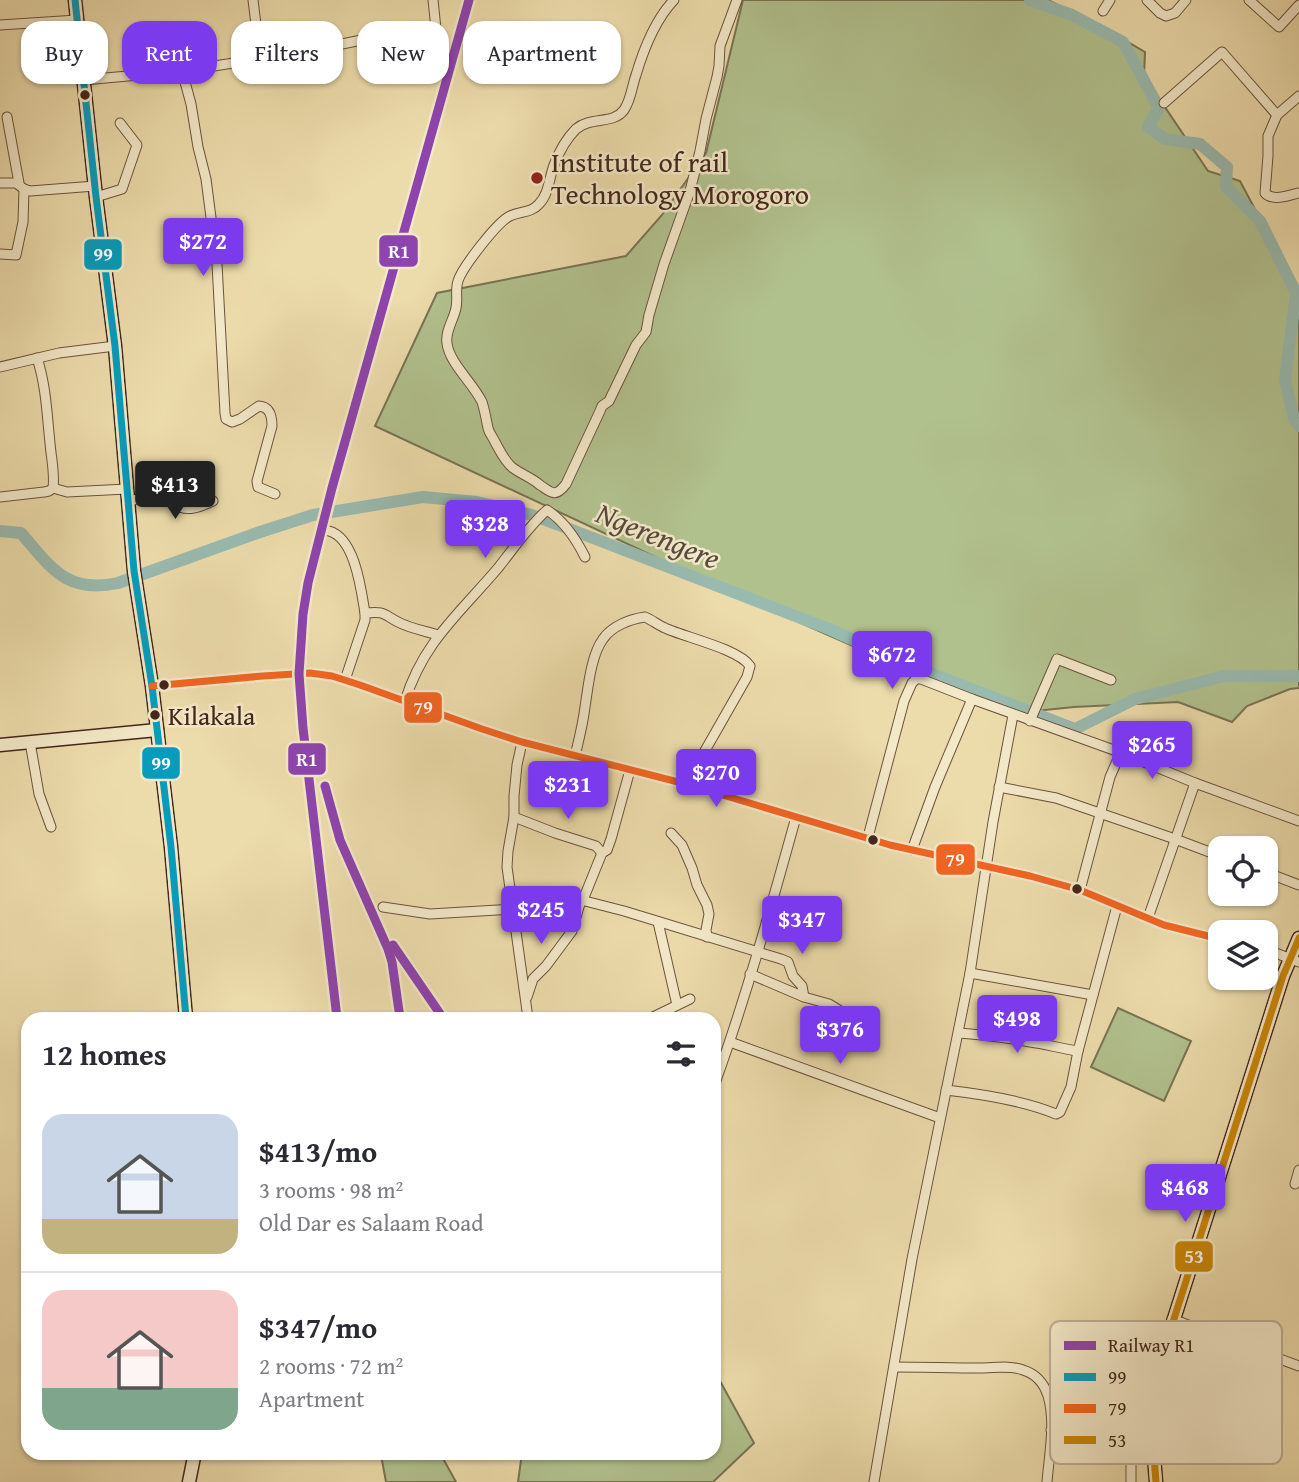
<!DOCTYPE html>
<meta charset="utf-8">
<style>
body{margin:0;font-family:"Gentium Book Plus",serif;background:#f7f7f7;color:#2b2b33;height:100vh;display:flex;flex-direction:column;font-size:26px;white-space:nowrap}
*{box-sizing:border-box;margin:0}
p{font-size:23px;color:#7c7c81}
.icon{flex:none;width:38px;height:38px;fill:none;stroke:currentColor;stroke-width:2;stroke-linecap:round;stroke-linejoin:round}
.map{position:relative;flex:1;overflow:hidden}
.sheet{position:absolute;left:21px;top:1012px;width:700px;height:448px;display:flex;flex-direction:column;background:#fff;border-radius:21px;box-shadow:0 2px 5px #0004}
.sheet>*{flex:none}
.top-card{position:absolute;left:21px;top:21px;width:700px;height:63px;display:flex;gap:14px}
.tools{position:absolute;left:1208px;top:836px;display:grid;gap:14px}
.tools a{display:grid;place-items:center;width:70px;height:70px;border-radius:14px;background:#fff;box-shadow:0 2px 5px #0004;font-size:35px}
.price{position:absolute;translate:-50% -60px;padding:0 16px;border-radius:7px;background:#7c3aed;color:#fff;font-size:23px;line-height:46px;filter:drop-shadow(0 2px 4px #0008)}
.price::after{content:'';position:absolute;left:50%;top:42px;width:21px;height:16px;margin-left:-10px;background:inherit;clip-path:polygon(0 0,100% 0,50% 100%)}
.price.on{background:#222;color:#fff}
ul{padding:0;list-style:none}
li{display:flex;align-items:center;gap:21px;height:175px;padding:0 21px}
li+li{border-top:2px solid #e1e1e2}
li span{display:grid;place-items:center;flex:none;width:196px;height:140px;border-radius:21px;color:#555}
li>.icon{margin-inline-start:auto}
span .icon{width:84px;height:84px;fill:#fffc;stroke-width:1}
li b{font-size:30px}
h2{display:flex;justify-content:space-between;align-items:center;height:84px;padding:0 21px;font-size:30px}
.tag{padding:0 24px;border-radius:21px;background:#fff;box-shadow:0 2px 5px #0004;font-size:24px;line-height:63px}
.tag.on{background:#7c3aed;color:#fff}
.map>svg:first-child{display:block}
.green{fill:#b1c18e;stroke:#7a7354;stroke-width:2}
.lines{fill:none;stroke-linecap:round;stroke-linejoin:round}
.river{stroke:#99baaf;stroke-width:12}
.street-casing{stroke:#6d523e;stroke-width:11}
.secondary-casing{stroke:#43251a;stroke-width:15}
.street{stroke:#f3e8c8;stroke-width:9}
.secondary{stroke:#f3e8c8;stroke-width:12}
.bus-1-casing{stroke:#f3e8c8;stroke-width:12}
.bus-2-casing{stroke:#f3e8c8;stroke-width:12}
.bus-3-casing{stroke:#f3e8c8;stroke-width:12}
.bus-1{stroke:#079cbc;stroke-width:7}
.bus-2{stroke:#f26522;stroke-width:7}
.bus-3{stroke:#ca8606;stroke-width:7}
.rail-1-casing{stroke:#f3e8c8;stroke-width:14}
.rail-1{stroke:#8e44ad;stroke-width:9}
.bus-dot{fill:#43251a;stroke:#f3e8c8;stroke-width:2.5}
.poi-dot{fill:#8f2418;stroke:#f3e8c8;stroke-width:2.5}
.labels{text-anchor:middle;stroke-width:5;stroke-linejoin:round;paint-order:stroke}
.bus-label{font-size:26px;fill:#43251a;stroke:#f3e8c8;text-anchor:start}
.poi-label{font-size:28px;fill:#43251a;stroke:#f3e8c8;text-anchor:start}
.water-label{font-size:30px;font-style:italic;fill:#584a3f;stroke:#f3e8c8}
.key{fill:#f3e8c8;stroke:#beae94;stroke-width:2}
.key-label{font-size:19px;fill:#43251a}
.line-badge{stroke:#f3e8c8;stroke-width:2.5}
.badge-label{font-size:19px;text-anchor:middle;font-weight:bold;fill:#fff}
</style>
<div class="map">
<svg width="1299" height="1482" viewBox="0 0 1299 1482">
<rect width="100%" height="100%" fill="#ecdbab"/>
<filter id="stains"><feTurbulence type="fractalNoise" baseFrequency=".00286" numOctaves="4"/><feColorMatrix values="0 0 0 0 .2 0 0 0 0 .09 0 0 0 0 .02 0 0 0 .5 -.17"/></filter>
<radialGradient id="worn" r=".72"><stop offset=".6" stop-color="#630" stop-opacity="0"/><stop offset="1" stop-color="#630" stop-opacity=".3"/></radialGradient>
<g class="green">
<polygon points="743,0 1048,0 1102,27 1145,52 1144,76 1208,171 1240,181 1299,292 1299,688 1290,689 1247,706 1232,722 1178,702 1074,707 1007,714 724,589 375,426 437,293 626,256 662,215 706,153"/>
<polygon points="1118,1008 1191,1041 1164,1101 1091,1067"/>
<polygon points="714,1370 754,1443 713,1482 518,1482 522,1453 714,1452"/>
<polygon points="388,1453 440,1453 456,1482 386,1482 381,1455"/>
</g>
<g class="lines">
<g class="river">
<polyline points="1030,0 1072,15 1123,42 1159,108 1148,127 1165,139 1200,144 1227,167 1226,187 1260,221 1296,293 1285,380 1294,419 1299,426"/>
<path d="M0,531L21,533C52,569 67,594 118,583L260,532L313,515L423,497L477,502L532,515L567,528L829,629L907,664L1075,729L1135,699L1224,676H1299"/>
</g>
<defs>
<g id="street">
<polyline points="253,0 260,58"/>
<path d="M674,0C655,20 644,48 636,75C632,86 631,100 624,110C613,125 591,116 576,129C566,139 559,152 554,165C549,178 549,194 539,204C531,213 521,211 510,216C497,222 462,268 458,281C455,290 458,299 456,308C454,319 445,331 447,343C449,363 473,383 482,402C485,411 486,419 488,428C489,433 493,437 495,442C500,451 505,462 513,468C521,474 532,478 540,485C552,493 555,498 566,484L600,411L602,406L609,401L636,345L646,332L649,315L664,264L690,191L700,151L706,119L717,77L719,66L720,46L737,0"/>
<polyline points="1147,0 1160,13 1166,16 1175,13 1186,0"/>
<polyline points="1249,0 1279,27 1299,5"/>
<polyline points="1103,11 1110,0"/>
<polyline points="0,25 77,20"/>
<path d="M182,71L191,104L198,147L206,179L217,264L225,413L226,419L232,422L240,419L259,406C270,407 272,416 272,426L257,481L258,487L275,494"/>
<polyline points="84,80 182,71 298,53 386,35 414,30 436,29 433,0"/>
<path d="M1299,96L1277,115L1268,136V156L1265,193C1274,202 1288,195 1299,193"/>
<polyline points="1164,103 1222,52 1277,115"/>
<polyline points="7,117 19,183"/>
<polyline points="0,183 16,183 24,189 30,191 95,186"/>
<polyline points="96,197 122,189 137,145 120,123"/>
<polyline points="0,254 16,255 23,222 24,189"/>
<polyline points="0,367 59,353 115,346"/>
<polyline points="53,488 67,492 127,489"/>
<path d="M0,497L44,492L49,491L53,488C55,473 51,457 50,443C47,415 46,385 37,358"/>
<path d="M129,501C138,499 149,495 158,497C164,498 168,501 174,504C187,513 200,507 213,501"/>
<path d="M329,531C355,538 361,589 365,613V620L345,680"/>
<path d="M365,613C385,611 383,614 398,622C409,628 425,631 438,635"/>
<polyline points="152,686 263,676 310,673 332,676 360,685 482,729 522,742 686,784 890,845 1030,876 1080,890 1164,925 1220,939"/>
<path d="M405,701C423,642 460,613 498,568C514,548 528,527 547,510C564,521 576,539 585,557"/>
<polyline points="1030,721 1057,659 1111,680"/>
<polyline points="30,742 39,794 51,827"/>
<polyline points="522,742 517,765 514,796 514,817 508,851 507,867 528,1018"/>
<path d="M575,756C579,739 583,724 585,707C588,688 591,655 603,639C612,626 630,619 645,617C652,620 658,625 665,628C684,637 739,649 750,666L747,677L686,784"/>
<polyline points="999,787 1056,798 1175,839 1220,856"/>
<polyline points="514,817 555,833 596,846 602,853"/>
<polyline points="671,833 682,845 692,868 697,885 707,905 709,914 706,930 707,937"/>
<polyline points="868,837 904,701 912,683 916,679 921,679 972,699 1122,753 1195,783 1299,821"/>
<polyline points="912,850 935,787 972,699"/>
<polyline points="1265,872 1299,885"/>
<polyline points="1080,890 1110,777 1117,761 1122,753"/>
<polyline points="383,907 430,914 513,909 581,900 624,911 781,959 788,962 793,976 802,986 804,997"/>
<polyline points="1148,918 1195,783"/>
<polyline points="658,922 677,1005"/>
<polyline points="1265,949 1299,962"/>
<polyline points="970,973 1093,995"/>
<polyline points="750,974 804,997 829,1004 857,1021"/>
<polyline points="527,997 533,979 546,966 572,931 581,900 585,895 602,853 607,850 611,839 630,770"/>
<polyline points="651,1018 690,999"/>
<path d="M959,1033C983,1035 1006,1037 1030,1042C1046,1044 1062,1049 1078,1051"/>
<polyline points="730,1042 940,1118"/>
<path d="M714,1086C746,998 771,907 796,817"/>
<path d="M946,1090C981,1094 1023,1100 1056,1114L1060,1112L1071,1087L1078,1051L1117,906"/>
<polyline points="1295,1184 1299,1170"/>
<polyline points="1172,1319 1299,1366"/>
<path d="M894,1367C923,1367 952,1368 981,1368C994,1368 1010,1365 1023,1370C1036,1374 1044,1383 1048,1396C1056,1423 1049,1455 1047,1482"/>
<path d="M1047,1393L1065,1397L1071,1405L1082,1410L1089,1421C1122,1427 1134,1413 1157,1393"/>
<polyline points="1051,1430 1112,1444 1153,1458"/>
<polyline points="874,1482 912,1259 970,973 993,822 1013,715"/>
<polyline points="1131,1482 1131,1464 1134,1451"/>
</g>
<g id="secondary">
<polyline points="75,0 96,197 115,346 134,571 152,686 171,847 186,1018"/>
<polyline points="0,745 157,730"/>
<polyline points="189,1482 195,1452"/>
<path d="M1156,1482C1151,1435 1156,1390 1166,1344L1283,976L1299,938"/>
</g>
</defs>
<use href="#street" class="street-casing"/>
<use href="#secondary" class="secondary-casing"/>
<use href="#street" class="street"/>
<use href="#secondary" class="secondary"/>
<defs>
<polyline id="bus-1" points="75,0 96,197 115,346 134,571 152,686 171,847 186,1018"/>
<polyline id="bus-2" points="152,686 263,676 310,673 332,676 360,685 482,729 522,742 686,784 890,845 1030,876 1080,890 1164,925 1220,939"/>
<path id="bus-3" d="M1156,1482C1151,1435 1156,1390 1166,1344L1283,976L1299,938"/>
</defs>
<use href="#bus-1" class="bus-1-casing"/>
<use href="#bus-2" class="bus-2-casing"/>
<use href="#bus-3" class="bus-3-casing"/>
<use href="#bus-1" class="bus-1"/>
<use href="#bus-2" class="bus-2"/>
<use href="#bus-3" class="bus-3"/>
<defs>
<g id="rail-1">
<polyline points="325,786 340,840 388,949 392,962 400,1018"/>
<polyline points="393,945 443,1018"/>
<polyline points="337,1018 303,728 299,674 303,614 308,583 332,488 469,0"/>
</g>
</defs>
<use href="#rail-1" class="rail-1-casing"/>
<use href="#rail-1" class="rail-1"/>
</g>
<g class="bus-dot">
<circle cx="85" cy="95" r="6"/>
<circle cx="164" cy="685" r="6"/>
<circle cx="155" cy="715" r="6"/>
<circle cx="873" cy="840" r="6"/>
<circle cx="1077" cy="889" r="6"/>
</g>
<circle class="poi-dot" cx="537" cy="178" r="7"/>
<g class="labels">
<g class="bus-label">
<text x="168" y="725">Kilakala</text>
</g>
<g class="poi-label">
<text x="551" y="172">Institute of rail<tspan x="551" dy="32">Technology Morogoro</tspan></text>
</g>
<g class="water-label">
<text transform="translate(658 536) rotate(22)" y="10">Ngerengere</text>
</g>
</g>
<rect x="1050" y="1321" width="232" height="143" rx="10" class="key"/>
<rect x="1064" y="1341" width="32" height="9" fill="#8e44ad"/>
<rect x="1064" y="1373" width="32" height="8" fill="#079cbc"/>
<rect x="1064" y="1404" width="32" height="9" fill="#f26522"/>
<rect x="1064" y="1436" width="32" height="8" fill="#ca8606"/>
<g class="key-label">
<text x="1108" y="1352">Railway R1</text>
<text x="1108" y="1384">99</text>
<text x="1108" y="1415">79</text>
<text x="1108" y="1447">53</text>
</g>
<g class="line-badge">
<rect x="378" y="234" width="41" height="34" rx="7" fill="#8e44ad"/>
<rect x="83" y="238" width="40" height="33" rx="7" fill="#079cbc"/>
<rect x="403" y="691" width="40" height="33" rx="7" fill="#f26522"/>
<rect x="287" y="742" width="40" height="34" rx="7" fill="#8e44ad"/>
<rect x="141" y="746" width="40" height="34" rx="7" fill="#079cbc"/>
<rect x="935" y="843" width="41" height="33" rx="7" fill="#f26522"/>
<rect x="1174" y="1240" width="40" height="33" rx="7" fill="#ca8606"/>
</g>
<g class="badge-label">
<text x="399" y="258">R1</text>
<text x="103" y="261">99</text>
<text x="423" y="714">79</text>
<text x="307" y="766">R1</text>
<text x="161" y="770">99</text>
<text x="955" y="866">79</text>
<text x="1194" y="1263">53</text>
</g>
<rect width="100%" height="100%" filter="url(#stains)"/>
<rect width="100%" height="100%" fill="url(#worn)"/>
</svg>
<div class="tools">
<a><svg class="icon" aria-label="locate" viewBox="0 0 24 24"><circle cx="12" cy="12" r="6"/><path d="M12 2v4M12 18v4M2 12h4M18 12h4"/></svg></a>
<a><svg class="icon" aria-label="layers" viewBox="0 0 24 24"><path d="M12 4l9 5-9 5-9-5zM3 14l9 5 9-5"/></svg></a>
</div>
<b class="price" style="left:203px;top:278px">$272</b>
<b class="price on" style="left:175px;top:521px">$413</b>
<b class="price" style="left:485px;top:560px">$328</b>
<b class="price" style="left:892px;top:691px">$672</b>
<b class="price" style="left:1152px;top:781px">$265</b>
<b class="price" style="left:716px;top:809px">$270</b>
<b class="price" style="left:568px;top:821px">$231</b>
<b class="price" style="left:541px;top:946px">$245</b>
<b class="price" style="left:802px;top:956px">$347</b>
<b class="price" style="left:1017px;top:1055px">$498</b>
<b class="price" style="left:840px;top:1066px">$376</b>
<b class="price" style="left:1185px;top:1224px">$468</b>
<div class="top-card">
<a class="tag">Buy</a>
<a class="tag on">Rent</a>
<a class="tag">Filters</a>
<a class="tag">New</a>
<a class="tag">Apartment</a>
</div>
<section class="sheet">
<h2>12 homes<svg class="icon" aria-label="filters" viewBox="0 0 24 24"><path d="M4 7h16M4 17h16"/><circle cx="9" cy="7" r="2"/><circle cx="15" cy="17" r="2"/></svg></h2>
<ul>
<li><span style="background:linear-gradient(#c9d6e8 75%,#c2b280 0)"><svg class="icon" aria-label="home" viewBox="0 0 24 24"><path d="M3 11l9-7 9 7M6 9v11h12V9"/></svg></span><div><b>$413/mo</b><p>3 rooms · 98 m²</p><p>Old Dar es Salaam Road</p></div></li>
<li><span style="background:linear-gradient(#f6c9c9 70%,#7fa58c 0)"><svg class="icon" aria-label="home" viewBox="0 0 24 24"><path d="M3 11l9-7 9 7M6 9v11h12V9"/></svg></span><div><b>$347/mo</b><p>2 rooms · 72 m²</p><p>Apartment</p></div></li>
</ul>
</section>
</div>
